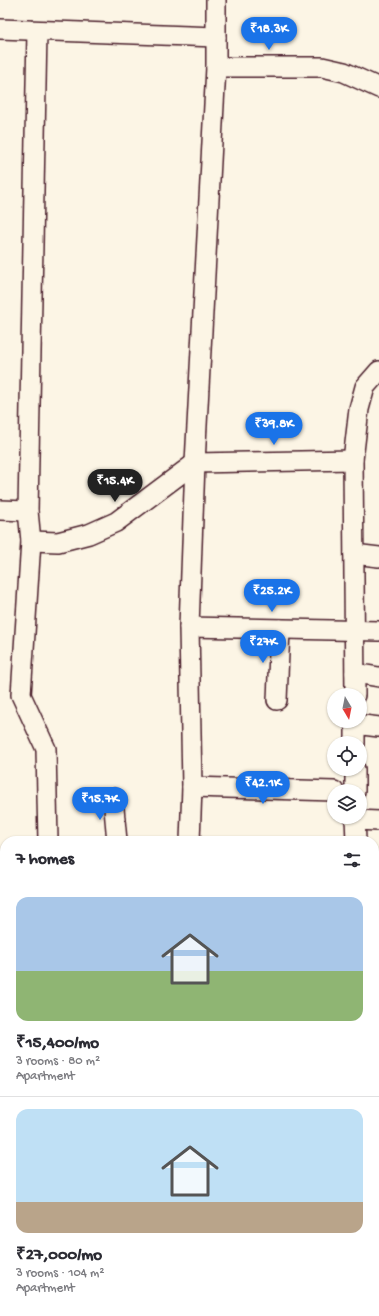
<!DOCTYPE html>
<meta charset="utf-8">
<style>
body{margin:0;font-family:"Gochi Hand",sans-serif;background:#f2f2f3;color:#2b2b33;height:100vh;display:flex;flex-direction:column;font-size:15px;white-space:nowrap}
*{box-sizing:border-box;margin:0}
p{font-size:13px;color:#7c7c81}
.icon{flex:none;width:22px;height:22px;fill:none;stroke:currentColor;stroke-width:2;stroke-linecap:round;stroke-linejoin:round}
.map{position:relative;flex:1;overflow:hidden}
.side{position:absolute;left:0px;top:836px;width:379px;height:480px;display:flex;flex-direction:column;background:#fff;border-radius:16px 16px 0 0;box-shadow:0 1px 3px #0004}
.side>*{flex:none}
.needle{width:26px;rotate:170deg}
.tools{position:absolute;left:327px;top:688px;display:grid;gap:8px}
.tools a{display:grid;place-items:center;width:40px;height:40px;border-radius:50%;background:#fff;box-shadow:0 1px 3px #0004;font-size:20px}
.price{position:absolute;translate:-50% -34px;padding:0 9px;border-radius:14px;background:#1a73e8;color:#fff;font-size:13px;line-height:26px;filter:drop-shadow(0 1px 2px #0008)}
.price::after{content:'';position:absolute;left:50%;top:24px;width:12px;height:9px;margin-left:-6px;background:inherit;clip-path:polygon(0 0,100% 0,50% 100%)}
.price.on{background:#222;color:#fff}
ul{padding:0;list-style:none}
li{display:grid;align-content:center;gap:8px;height:212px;padding:0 16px}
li+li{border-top:1px solid #e1e1e2}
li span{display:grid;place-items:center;height:124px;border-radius:12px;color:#555}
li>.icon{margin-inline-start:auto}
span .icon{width:72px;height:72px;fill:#fffc;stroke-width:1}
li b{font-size:17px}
h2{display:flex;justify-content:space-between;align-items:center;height:48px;padding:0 16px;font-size:17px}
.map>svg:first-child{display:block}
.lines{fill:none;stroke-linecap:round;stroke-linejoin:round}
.minor-casing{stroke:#4a1f2b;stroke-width:22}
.minor{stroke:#fcf5e5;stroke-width:19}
</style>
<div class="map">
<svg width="379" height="1316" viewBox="0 0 379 1316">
<rect width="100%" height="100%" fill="#fcf5e5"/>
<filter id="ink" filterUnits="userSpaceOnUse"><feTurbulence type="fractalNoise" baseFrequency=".025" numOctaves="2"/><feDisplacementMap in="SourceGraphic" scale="8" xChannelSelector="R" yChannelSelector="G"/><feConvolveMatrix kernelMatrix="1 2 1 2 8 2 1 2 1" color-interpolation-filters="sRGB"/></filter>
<g filter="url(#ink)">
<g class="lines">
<defs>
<g id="minor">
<polyline points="0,29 216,37"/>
<polyline points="37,31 28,511 31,541 21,695 46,749 48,841"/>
<polyline points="216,67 322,67 344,72 379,88"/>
<polyline points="0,510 28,511"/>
<polyline points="31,541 58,542 89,534 116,522 195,463 353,460"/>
<polyline points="354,554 379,557"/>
<polyline points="189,627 379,631"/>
<polyline points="355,673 379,677"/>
<polyline points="355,695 353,460 359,409 365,387 379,371"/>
<polyline points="277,700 280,629"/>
<polyline points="355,721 355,743"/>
<polyline points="355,724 379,727"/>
<polyline points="355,769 355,791"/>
<polyline points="192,787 334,791"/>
<polyline points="113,798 117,841"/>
<polyline points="355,817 356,841"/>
<polyline points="355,820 379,821"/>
<polyline points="190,841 192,787 189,627 195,463 216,67 216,0"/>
<polyline points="374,941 379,944"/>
<polyline points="0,1021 5,1022"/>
<polyline points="374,1137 379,1139"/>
<polyline points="0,1169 5,1303"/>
<polyline points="73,1311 73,1316"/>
<polyline points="144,1311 144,1316"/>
<polyline points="359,1311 359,1316"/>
<polyline points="182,1316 182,1311"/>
</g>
</defs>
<use href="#minor" class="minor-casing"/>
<use href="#minor" class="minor"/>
</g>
</g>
</svg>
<div class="tools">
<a><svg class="needle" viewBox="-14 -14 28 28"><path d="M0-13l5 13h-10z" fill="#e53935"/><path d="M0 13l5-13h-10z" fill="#7c7c81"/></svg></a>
<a><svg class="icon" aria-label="locate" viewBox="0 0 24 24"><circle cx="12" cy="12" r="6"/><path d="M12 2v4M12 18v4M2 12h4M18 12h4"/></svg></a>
<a><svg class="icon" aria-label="layers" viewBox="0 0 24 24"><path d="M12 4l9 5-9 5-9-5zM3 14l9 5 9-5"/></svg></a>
</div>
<b class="price" style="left:269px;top:51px">₹18.3K</b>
<b class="price" style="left:274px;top:446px">₹39.8K</b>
<b class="price on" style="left:115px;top:503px">₹15.4K</b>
<b class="price" style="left:272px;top:613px">₹25.2K</b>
<b class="price" style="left:263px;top:664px">₹27K</b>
<b class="price" style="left:263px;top:805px">₹42.1K</b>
<b class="price" style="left:100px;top:821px">₹15.7K</b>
<section class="side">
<h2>7 homes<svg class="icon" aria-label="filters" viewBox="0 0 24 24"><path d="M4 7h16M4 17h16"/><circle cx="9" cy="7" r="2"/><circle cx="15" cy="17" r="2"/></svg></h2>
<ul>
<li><span style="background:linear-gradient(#a9c7e8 60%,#8fb573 0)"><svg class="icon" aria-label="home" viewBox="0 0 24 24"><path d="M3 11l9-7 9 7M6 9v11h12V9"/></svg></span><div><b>₹15,400/mo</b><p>3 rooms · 80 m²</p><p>Apartment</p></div></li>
<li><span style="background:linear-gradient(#bfe0f5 75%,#b9a48a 0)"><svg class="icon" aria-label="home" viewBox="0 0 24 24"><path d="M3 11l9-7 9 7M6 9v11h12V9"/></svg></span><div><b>₹27,000/mo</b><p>3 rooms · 104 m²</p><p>Apartment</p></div></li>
</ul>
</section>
</div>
